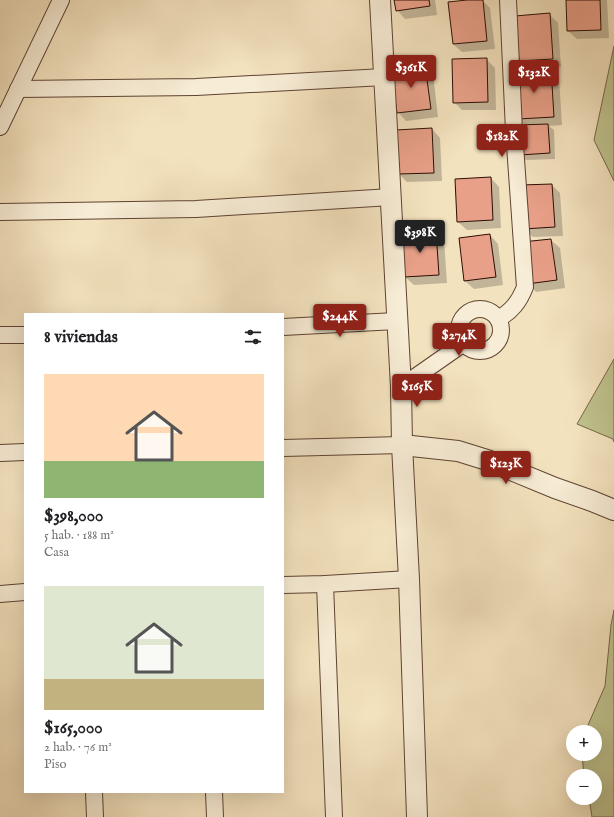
<!DOCTYPE html>
<html lang="es">
<meta charset="utf-8">
<style>
body{margin:0;font-family:"IM FELL English",serif;background:#f2f2f2;color:#202124;height:100vh;display:flex;flex-direction:column;font-size:15px;white-space:nowrap}
*{box-sizing:border-box;margin:0}
p{font-size:13px;color:#757577}
.icon{flex:none;width:22px;height:22px;fill:none;stroke:currentColor;stroke-width:2;stroke-linecap:round;stroke-linejoin:round}
.map{position:relative;flex:1;overflow:hidden}
.details{position:absolute;left:24px;top:313px;width:260px;height:480px;display:flex;flex-direction:column;background:#fff;border-radius:0px;box-shadow:0 4px 16px #0002}
.details>*{flex:none}
.buttons{position:absolute;left:566px;top:725px;display:grid;gap:8px}
.buttons a{display:grid;place-items:center;width:36px;height:36px;border-radius:50%;background:#fff;box-shadow:0 4px 16px #0002;font-size:20px}
.price{position:absolute;translate:-50% -34px;padding:0 9px;border-radius:4px;background:#8f2418;color:#fff;font-size:13px;line-height:26px;filter:drop-shadow(0 1px 2px #0008)}
.price::after{content:'';position:absolute;left:50%;top:24px;width:12px;height:9px;margin-left:-6px;background:inherit;clip-path:polygon(0 0,100% 0,50% 100%)}
.price.on{background:#222;color:#fff}
ul{padding:0;list-style:none}
li{display:grid;align-content:center;gap:8px;height:212px;padding:0 20px}
li span{display:grid;place-items:center;height:124px;border-radius:0px;color:#555}
li>.icon{margin-inline-start:auto}
span .icon{width:72px;height:72px;fill:#fffc;stroke-width:1}
li b{font-size:17px}
h2{display:flex;justify-content:space-between;align-items:center;height:48px;padding:0 20px;font-size:17px}
.map>svg:first-child{display:block}
.green{fill:#bfc28e;stroke:#766849}
.shadow{fill:#0003}
.building{fill:#e8a088;stroke:#2d0e04}
.lines{fill:none;stroke-linecap:round;stroke-linejoin:round}
.minor-casing{stroke:#5e4332;stroke-width:18}
.tertiary-casing{stroke:#5e4332;stroke-width:22}
.minor{stroke:#f7ecd5;stroke-width:16}
.tertiary{stroke:#f7ecd5;stroke-width:20}
</style>
<div class="map">
<svg width="614" height="817" viewBox="0 0 614 817">
<rect width="100%" height="100%" fill="#f3e2be"/>
<filter id="stains"><feTurbulence type="fractalNoise" baseFrequency=".005" numOctaves="4"/><feColorMatrix values="0 0 0 0 .2 0 0 0 0 .09 0 0 0 0 .02 0 0 0 .5 -.17"/></filter>
<radialGradient id="worn" r=".72"><stop offset=".6" stop-color="#630" stop-opacity="0"/><stop offset="1" stop-color="#630" stop-opacity=".3"/></radialGradient>
<g class="green">
<polygon points="614,46 614,181 594,140"/>
<polygon points="614,359 614,442 613,439 577,424"/>
<polygon points="614,610 614,817 592,817 589,798 595,798 595,776 584,776 582,754 595,754 595,732 585,732 605,686 611,625"/>
</g>
<g class="shadow">
<polygon points="395,0 435,0 437,15 405,19 397,10"/>
<polygon points="478,0 482,0 490,8 495,49 462,52 453,44"/>
<polygon points="567,0 607,0 609,38 577,39 568,31"/>
<polygon points="549,14 558,23 561,67 550,68 559,77 562,125 549,126 554,130 555,159 526,160 521,154 526,126 519,119 529,70 520,61"/>
<polygon points="486,59 495,68 496,110 462,110 454,102"/>
<polygon points="425,66 433,74 438,117 406,121 398,112"/>
<polygon points="432,129 440,138 442,181 407,182 399,174"/>
<polygon points="491,178 499,187 501,228 467,230 458,222"/>
<polygon points="552,185 560,193 563,236 533,237 524,229"/>
<polygon points="436,232 444,240 447,283 414,285 405,277"/>
<polygon points="490,235 498,244 503,285 474,289 465,281"/>
<polygon points="551,240 560,248 565,288 536,292 528,283 523,243"/>
</g>
<g class="building">
<polygon points="394,0 429,0 430,6 396,11"/>
<polygon points="467,0 483,0 487,41 453,44 448,2"/>
<polygon points="566,0 600,0 601,30 567,31"/>
<polygon points="550,13 553,59 519,61 515,16"/>
<polygon points="487,58 488,102 453,103 452,59"/>
<polygon points="425,65 431,109 397,113 391,69"/>
<polygon points="551,68 554,117 518,119 515,70"/>
<polygon points="548,124 550,153 520,155 518,125"/>
<polygon points="432,128 434,173 398,174 396,130"/>
<polygon points="491,177 493,220 457,222 455,179"/>
<polygon points="552,184 555,227 523,229 521,185"/>
<polygon points="436,231 439,275 404,277 401,233"/>
<polygon points="490,234 496,277 464,281 459,238"/>
<polygon points="551,239 557,280 527,284 522,242"/>
</g>
<g class="lines">
<defs>
<g id="minor">
<polyline points="18,89 196,87 384,77"/>
<polyline points="0,127 61,0"/>
<polyline points="0,212 196,209 391,197"/>
<circle cx="480" cy="330" r="21"/>
<path d="M498,319C512,311 519,302 525,287L514,131L508,0"/>
<polyline points="283,327 396,321"/>
<polyline points="0,335 25,335"/>
<polyline points="401,387 464,343"/>
<polyline points="283,448 402,445"/>
<polyline points="0,453 25,452"/>
<polyline points="325,584 334,817"/>
<polyline points="283,585 325,584 409,579"/>
<polyline points="0,594 25,592"/>
<polyline points="94,792 95,817"/>
<polyline points="214,792 215,817"/>
</g>
<g id="tertiary">
<polyline points="380,0 401,387 402,445 409,579 417,817"/>
<polyline points="402,445 458,451 487,460 555,488 592,501 614,510"/>
</g>
</defs>
<use href="#minor" class="minor-casing"/>
<use href="#tertiary" class="tertiary-casing"/>
<use href="#minor" class="minor"/>
<use href="#tertiary" class="tertiary"/>
</g>
<rect width="100%" height="100%" filter="url(#stains)"/>
<rect width="100%" height="100%" fill="url(#worn)"/>
</svg>
<div class="buttons">
<a>+</a>
<a>−</a>
</div>
<b class="price" style="left:411px;top:89px">$361K</b>
<b class="price" style="left:534px;top:94px">$132K</b>
<b class="price" style="left:502px;top:158px">$182K</b>
<b class="price on" style="left:420px;top:254px">$398K</b>
<b class="price" style="left:340px;top:338px">$244K</b>
<b class="price" style="left:459px;top:357px">$274K</b>
<b class="price" style="left:417px;top:408px">$165K</b>
<b class="price" style="left:506px;top:485px">$123K</b>
<section class="details">
<h2>8 viviendas<svg class="icon" aria-label="filters" viewBox="0 0 24 24"><path d="M4 7h16M4 17h16"/><circle cx="9" cy="7" r="2"/><circle cx="15" cy="17" r="2"/></svg></h2>
<ul>
<li><span style="background:linear-gradient(#ffd9b3 70%,#8fb573 0)"><svg class="icon" aria-label="home" viewBox="0 0 24 24"><path d="M3 11l9-7 9 7M6 9v11h12V9"/></svg></span><div><b>$398,000</b><p>5 hab. · 188 m²</p><p>Casa</p></div></li>
<li><span style="background:linear-gradient(#dfe7d0 75%,#c2b280 0)"><svg class="icon" aria-label="home" viewBox="0 0 24 24"><path d="M3 11l9-7 9 7M6 9v11h12V9"/></svg></span><div><b>$165,000</b><p>2 hab. · 76 m²</p><p>Piso</p></div></li>
</ul>
</section>
</div>
